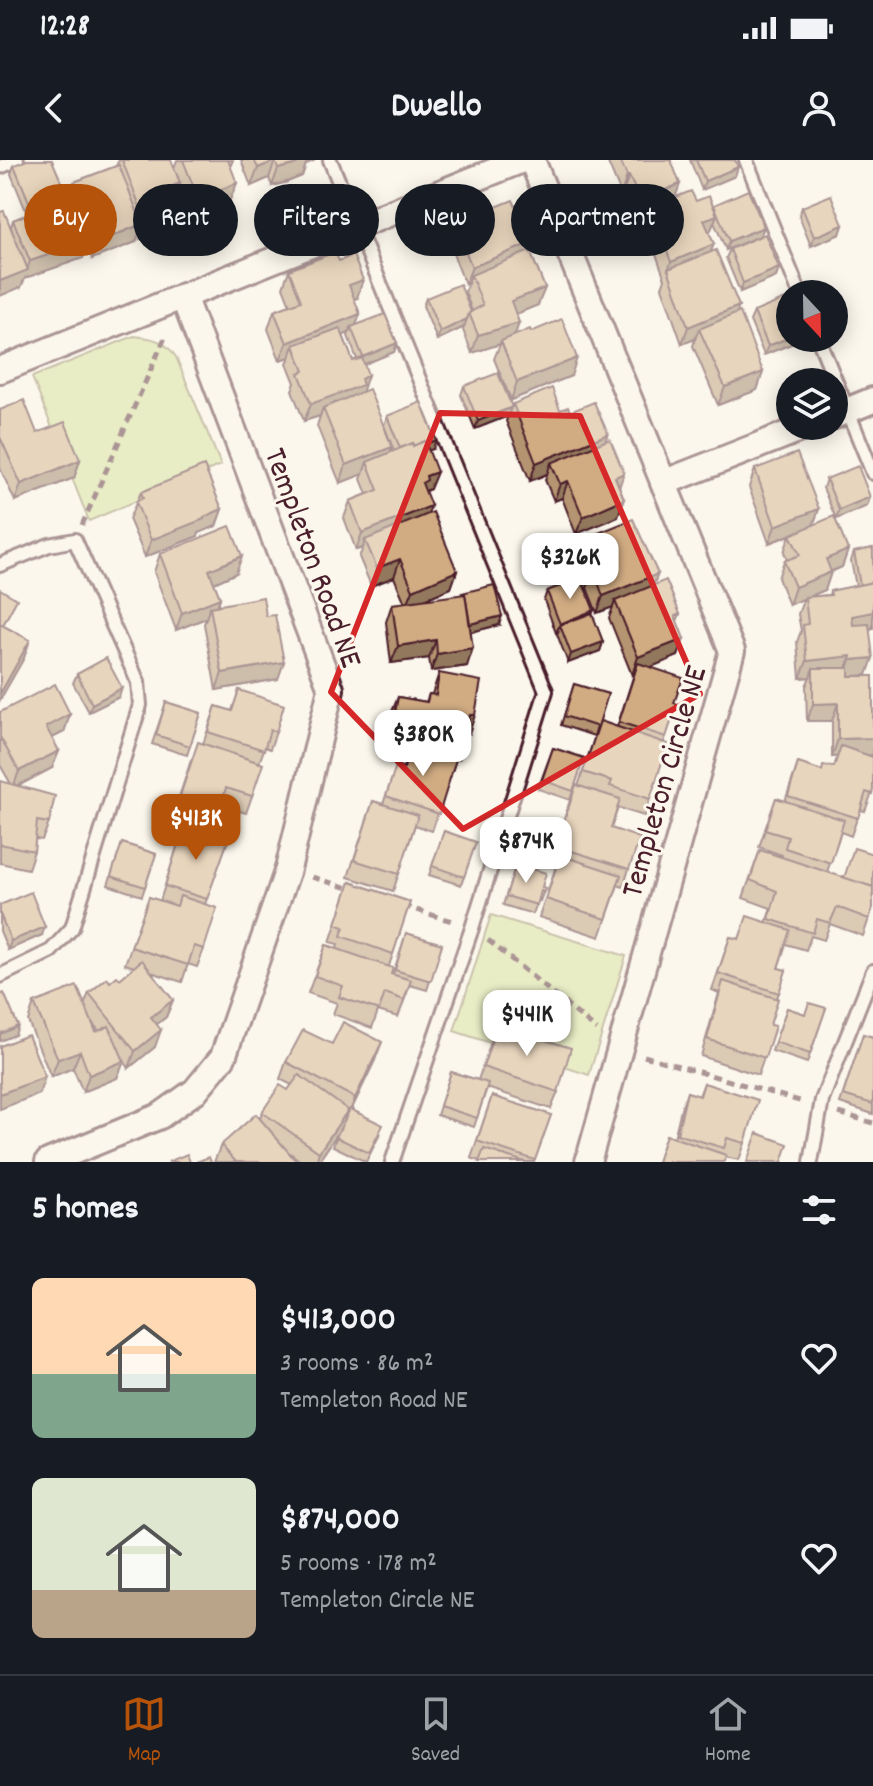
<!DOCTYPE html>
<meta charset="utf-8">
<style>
body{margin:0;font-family:Dekko,sans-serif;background:#242831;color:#f1f3f6;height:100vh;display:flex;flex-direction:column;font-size:30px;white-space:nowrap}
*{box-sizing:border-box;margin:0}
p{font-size:26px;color:#9ea1a6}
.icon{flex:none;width:44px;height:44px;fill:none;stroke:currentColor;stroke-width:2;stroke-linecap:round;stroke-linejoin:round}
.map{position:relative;height:1002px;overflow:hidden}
.sheet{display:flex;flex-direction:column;background:#171b24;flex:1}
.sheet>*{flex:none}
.hud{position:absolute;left:24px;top:24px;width:826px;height:72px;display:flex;gap:16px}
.needle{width:52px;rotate:158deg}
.fabs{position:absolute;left:776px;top:120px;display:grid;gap:16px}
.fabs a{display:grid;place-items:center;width:72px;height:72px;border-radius:50%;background:#171b24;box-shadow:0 4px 20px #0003;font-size:40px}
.price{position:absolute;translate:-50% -68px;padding:0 18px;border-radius:16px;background:#fff;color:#222;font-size:26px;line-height:52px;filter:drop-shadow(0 2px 4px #0008)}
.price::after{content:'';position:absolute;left:50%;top:48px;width:24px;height:18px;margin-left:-12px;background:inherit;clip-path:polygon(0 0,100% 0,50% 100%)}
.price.current{background:#b45309;color:#fff}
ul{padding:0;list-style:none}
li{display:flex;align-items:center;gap:24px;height:200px;padding:0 32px}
li span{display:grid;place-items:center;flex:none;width:224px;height:160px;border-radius:12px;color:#555}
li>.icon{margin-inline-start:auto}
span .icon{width:96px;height:96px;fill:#fffc;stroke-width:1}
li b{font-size:34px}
h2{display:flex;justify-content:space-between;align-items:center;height:96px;padding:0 32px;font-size:34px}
.chip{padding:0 28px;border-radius:36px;background:#171b24;box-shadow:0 4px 20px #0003;font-size:28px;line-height:72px}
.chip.current{background:#b45309;color:#fff}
.status{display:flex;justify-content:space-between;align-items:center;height:56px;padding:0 40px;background:#171b24;direction:ltr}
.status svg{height:22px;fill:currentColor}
header{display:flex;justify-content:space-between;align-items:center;height:104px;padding:0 32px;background:#171b24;font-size:36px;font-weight:800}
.dock{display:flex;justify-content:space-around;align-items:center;height:112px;border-top:2px solid #363941;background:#171b24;font-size:22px;color:#9ea1a6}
.dock a{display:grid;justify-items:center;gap:4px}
.dock .current{color:#b45309}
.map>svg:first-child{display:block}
.green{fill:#d2e094;stroke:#8e8060;stroke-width:2}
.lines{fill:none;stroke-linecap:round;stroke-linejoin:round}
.service-casing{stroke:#4a1f2b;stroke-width:18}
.minor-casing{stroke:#4a1f2b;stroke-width:30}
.path{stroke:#4a1f2b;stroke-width:5;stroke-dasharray:8 6;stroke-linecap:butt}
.service{stroke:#fbf7ec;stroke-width:12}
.minor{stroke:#fbf7ec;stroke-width:24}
.wall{fill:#b49471;stroke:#4a1f2b;stroke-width:2;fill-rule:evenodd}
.shaded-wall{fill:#92785c;stroke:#4a1f2b;stroke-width:2}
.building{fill:#d1ac83;stroke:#4a1f2b;stroke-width:2}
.marked{fill:none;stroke:#d62828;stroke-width:6;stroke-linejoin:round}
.labels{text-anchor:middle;stroke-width:6;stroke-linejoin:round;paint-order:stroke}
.street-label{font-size:32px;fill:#4a1f2b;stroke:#fbf7ec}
</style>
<div class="status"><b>12:28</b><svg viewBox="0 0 49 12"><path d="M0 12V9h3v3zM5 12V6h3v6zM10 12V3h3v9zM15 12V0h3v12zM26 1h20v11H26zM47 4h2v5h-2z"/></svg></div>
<header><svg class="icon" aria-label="back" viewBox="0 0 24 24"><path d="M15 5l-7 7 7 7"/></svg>Dwello<svg class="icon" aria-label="person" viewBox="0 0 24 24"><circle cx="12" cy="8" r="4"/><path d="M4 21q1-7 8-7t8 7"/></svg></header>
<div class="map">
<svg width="873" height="1002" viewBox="0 0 873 1002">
<rect width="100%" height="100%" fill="#fbf7ec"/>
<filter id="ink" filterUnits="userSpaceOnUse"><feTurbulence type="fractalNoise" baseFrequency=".0125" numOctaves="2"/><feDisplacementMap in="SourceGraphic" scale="16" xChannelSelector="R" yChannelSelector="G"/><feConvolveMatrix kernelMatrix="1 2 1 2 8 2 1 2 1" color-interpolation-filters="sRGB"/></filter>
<g filter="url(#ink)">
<g class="green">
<path d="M134,176C153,178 165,180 176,197L221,305L89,361L32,217Z"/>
<polygon points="491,755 626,796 589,915 454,871"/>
</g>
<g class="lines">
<defs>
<g id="service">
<polyline points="330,0 546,531 472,768 392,1002"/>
<polyline points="746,0 800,134"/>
<polyline points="0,7 17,0"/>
<polyline points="818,178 873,313"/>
<polyline points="0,405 49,385 75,380 138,522 140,545 72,768 51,791 0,816"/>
<polyline points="811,1002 822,940 873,811"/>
</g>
<g id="minor">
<polyline points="532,0 732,491 588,1002"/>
<polyline points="0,210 522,0"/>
<polyline points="834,256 873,240"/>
<polyline points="663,323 808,266"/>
<polyline points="48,1002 160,956 195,931 223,897 288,709 331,529 183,136"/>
</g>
</defs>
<use href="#service" class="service-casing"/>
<use href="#minor" class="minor-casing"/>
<g class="path">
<polyline points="82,365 167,173"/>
<polyline points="312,717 352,729"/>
<polyline points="403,746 455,762"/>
<polyline points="488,780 597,870"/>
<polyline points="644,896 803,942"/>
<polyline points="839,953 873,963"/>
</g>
<use href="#service" class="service"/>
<use href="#minor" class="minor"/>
</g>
<g class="wall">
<polygon points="119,0 171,0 174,8 177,0 233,0 230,7 230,40 192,56 180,24 174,38 173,67 140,79 138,74 136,82 92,99 87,88 83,98 25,118 21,127 11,67 13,60 68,38 74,22 116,6"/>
<polygon points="241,0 315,0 306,4 302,16 287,22 272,26 269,18 251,26"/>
<polygon points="609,0 671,0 675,37 713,46 764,67 760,76 726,90 714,62 710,72 709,73 711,92 739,146 736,154 763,212 757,230 718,245 693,186 695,179 682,184 662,127 665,119 645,64 650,51 633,58 623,33 621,34 608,3"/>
<polygon points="690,0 735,0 735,16 702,30"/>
<polygon points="14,5 60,37 26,51 11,14"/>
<polygon points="802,47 843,65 840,74 811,86 799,56"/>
<polygon points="454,64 528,92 538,145 516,154 519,163 514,176 531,172 571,216 511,240 494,199 500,184 472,193 463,170 464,167 437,180 423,146 426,138 472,151 465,132 468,123 465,124 448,81"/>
<polygon points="730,89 779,108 776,117 740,132 726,98"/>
<path d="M289,110L357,138L354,139L360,154L356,165L397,183L394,192L364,204L362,232L390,293L394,291L384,265L387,256L433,289L428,290L430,329L425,331L428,353L457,411L451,428L423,440L499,465L471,472L467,506L431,511L429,498L391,503L386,462L392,444L405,443L394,417L371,426L359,397L363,388L356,390L344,358L350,341L367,334L361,319L363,314L340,323L317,266L320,256L304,261L292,230L295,223L287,203L290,197L280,200L268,169L274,151L290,145L283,127ZM349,173L348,176L357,199L353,201L343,175Z"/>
<polygon points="754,152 801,180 764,195 750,161"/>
<polygon points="464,226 511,247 513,244 570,252 606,280 619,327 618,357 576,374 562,338 554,341 545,320 547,314 530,321 506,261 508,256 475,269 461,235"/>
<polygon points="0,250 80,300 74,318 15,341 0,308"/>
<polygon points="755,309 819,349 813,365 848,390 842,407 831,412 825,430 808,437 829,435 830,431 856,426 851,401 854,392 873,388 873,468 870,469 867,515 859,516 873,630 865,651 860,650 851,676 841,672 827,712 873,747 863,776 830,764 824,780 811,776 806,790 786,784 778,808 786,810 777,838 770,865 775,866 758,915 701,896 719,833 712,830 730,777 738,779 766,763 771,748 743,738 760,690 781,697 782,695 759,687 776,638 785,641 798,603 822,611 834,607 838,596 832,597 832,561 807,561 806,526 810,517 800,518 797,482 801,471 798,454 804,438 789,445 778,418 784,401 787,400 784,392 790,375 769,383 749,327"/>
<polygon points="826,319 870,337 867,346 836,359 823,328"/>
<polygon points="141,332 222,349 216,366 199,373 198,376 145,397 129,359"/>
<polygon points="576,382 653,425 680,454 677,461 684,479 678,496 650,507 674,543 677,544 664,582 650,639 644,656 618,648 611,668 629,709 623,727 618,725 600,777 539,757 556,706 550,704 569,643 576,625 578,626 600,561 617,567 634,514 632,515 609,458 613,447 597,453 587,428 585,429 592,454 603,482 600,491 568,503 557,474 558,472 556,473 544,440 547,431 578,419 570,399"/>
<polygon points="160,394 236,413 214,423 220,438 218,446 266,456 278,519 216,530 204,464 206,458 176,470 154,412"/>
<polygon points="439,513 469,573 467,572 465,582 459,599 456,599 432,671 415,665 393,731 348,717 373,641 383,644 396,606 403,608 409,591 386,587 391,554 398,537 426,542 429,534 432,534"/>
<polygon points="77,514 119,537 89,552 73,523"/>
<polygon points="574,524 608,534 594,576 561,565"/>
<polygon points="239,530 276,572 270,589 265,587 259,603 252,636 246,653 221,645 211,672 172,659 191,600 203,584 216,546 232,551"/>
<polygon points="166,542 201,553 187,595 152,584"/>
<polygon points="0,552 70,554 64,572 52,578 59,591 52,608 18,626 49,663 42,680 35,679 34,691 28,709 0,703 0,621 11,624 0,605"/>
<polygon points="553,588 584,598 570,640 538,629"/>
<path d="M184,665L228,680L205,744L204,789L197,807L188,804L182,822L151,812L173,840L166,857L157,864L155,887L129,908L124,901L117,918L83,932L73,908L51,917L28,861L34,843L84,845L89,833L110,822L120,819L134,807L125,804L149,737L160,741ZM91,860L94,865L99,871L96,872Z"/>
<polygon points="444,671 476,682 461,725 429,715"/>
<polygon points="122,683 156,694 142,736 108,725"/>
<polygon points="516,704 542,727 545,728 540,741 538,740 533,754 503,745"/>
<polygon points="350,722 410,742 389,806 391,814 393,814 406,773 442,784 427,830 410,825 398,857 378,851 372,868 333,854 337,843 308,833 326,785 337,788 338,784 330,782"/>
<polygon points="0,745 42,775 8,790 0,771"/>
<polygon points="787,848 805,854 826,848 807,903 772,891"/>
<polygon points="497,865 558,932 551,949 487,928 474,967 437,955 451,912 478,920"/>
<polygon points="863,874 873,877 873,954 840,943"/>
<polygon points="332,884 375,900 351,949 380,974 366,1002 333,986 338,973 318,1002 302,1002 290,993 297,1002 214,1002 221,985 260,958 262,952 288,930 292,925 280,919 286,902"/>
<polygon points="704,923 745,983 739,1000 725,997 724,1002 657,1002 666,975 674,978 681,949 687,932 699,936"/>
<polygon points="492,936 551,955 534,1002 479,1002 479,1001 471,998"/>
</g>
<g class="shaded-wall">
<polygon points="301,0 315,0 306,4 302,16 287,22 272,26 278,9"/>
<polygon points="275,1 269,18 251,26 258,8"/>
<polygon points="738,7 735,16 702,30 705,21"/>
<polygon points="627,16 629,16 623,33 621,34"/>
<polygon points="180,23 174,40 170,27"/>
<polygon points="237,23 230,40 192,56 198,38"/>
<polygon points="680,24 674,41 651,47 650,51 633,58 640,40"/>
<polygon points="64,28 60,37 26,51 29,42"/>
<polygon points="179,49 173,67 140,79 146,62"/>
<polygon points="717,55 710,72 697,77 704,60"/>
<polygon points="142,64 136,82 92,99 98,82"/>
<polygon points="843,65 840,74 811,86 814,77"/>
<polygon points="764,67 760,76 726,90 729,81"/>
<polygon points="90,81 83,98 25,118 21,127 0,136 0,121 27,110 30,101"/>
<polygon points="531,83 524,101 471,115 468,123 465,124 472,107"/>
<polygon points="714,84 707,101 668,110 671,102"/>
<polygon points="779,108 776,117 740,132 743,123"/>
<polygon points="363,120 357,138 343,143 349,125"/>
<polygon points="545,128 538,145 504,159 511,141"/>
<polygon points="739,146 733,164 699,169 695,179 682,184 688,167"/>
<polygon points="360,154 354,171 351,167 349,173 297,194 294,185 290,197 280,200 287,183"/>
<polygon points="467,159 464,167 437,180 440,172"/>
<polygon points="519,163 513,180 501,181 500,184 472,193 478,175"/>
<polygon points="790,177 790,178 802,178 801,180 764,195 768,186"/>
<polygon points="397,183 394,192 360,206 363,197"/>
<polygon points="577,198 571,216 511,240 517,222"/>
<polygon points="763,212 757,230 718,245 725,227"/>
<polygon points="368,215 362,233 323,248 320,256 304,261 311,244"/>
<polygon points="511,248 508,256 475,269 478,261"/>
<polygon points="608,274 601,292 551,303 547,314 530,321 536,303"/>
<polygon points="436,280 433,289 399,302 402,293"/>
<polygon points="392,287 386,304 367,302 363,314 340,323 346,305"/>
<polygon points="80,300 74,318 15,341 21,324"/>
<polygon points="437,312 430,329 423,332 422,323 426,316"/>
<polygon points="624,313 618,331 615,317"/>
<polygon points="568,321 562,338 554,341 560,324"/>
<polygon points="870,337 867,346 836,359 839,350"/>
<polygon points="624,339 618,357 576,374 583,357"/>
<polygon points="431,346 424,364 365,380 363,388 356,390 362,373"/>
<polygon points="222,349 216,366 199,373 198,376 145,397 151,380"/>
<polygon points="819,349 813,366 769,383 775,366"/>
<polygon points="848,390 842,407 819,416 826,399"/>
<polygon points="242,396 236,413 203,428 209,410"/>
<polygon points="400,399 394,417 371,426 377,408"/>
<polygon points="457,411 451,428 406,447 413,430"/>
<polygon points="594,411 587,428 582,430 589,413"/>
<polygon points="831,412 825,430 789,445 795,427"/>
<polygon points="658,414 651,431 615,441 613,447 597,453 603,436"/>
<polygon points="220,438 214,455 210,447 206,458 176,470 182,453"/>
<polygon points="594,450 590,459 560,465 556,473 560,464"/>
<polygon points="873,452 873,468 846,473 852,456"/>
<polygon points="502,456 499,465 467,473 470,464"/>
<polygon points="684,479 678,496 632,515 638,497"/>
<polygon points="30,480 24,498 0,540 0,534"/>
<polygon points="436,480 429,498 391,503 398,486"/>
<polygon points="603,482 600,491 568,503 571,494"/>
<polygon points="473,488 467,506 431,511 437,494"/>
<polygon points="851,496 844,514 813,508 810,517 800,518 807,501"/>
<polygon points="873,498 867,515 845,517 851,500"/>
<polygon points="284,502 278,519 216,530 222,513"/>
<polygon points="122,528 119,537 89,552 92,544"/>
<polygon points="838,543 832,561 807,561 813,544"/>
<polygon points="70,554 64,572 40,584 46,567"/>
<polygon points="470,555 475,555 469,573 464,572"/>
<polygon points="873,578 873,595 832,597 838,579"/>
<polygon points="59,591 52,608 13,628 19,611"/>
<polygon points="45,767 42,775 8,790 11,781"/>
<polygon points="173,840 166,857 145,874 151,857"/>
<polygon points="18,866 15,875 0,881 0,874"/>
<polygon points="161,870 155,887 129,908 135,891"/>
<polygon points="382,882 375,900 349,955 355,938"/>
<polygon points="80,891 73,908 51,917 58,899"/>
<polygon points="124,901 117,918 83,932 89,915"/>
<polygon points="45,917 39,934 0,949 0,934"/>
<polygon points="348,950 342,967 318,1002 316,1002 319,992"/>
</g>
<g class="building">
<polygon points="27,0 52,0 64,28 29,42 14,5"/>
<polygon points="122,0 171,0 180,23 170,27 179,49 146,62"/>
<polygon points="183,0 228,0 237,23 198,38"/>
<polygon points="254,0 304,0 294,5 278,9 275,1 258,8"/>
<polygon points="620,0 671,0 680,24 640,40 629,16 627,16"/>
<polygon points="696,0 735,0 738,7 705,21"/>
<polygon points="119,5 142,64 98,82 74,22"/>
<polygon points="748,30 764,67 729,81 714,45"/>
<polygon points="691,31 696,41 709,36 717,55 704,60 714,84 671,102 651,47"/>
<polygon points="831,35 843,65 814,77 802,47"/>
<polygon points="72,37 90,81 30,101 13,60"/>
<polygon points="513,40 531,83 472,107 454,64"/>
<polygon points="4,51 28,110 0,121 0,52"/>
<polygon points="765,74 779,108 743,123 730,89"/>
<polygon points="716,90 739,146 688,167 668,109"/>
<polygon points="530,91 545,128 511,141 519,163 478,175 469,153 483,145 471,115"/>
<polygon points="335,92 339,101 353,95 363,120 349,125 360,154 287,183 274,151 301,141 289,110"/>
<polygon points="460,124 471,152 469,153 467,159 440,172 426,138"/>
<polygon points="790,137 790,177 768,186 754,152"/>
<polygon points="740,152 763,212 725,227 699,169"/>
<polygon points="385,154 397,183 363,197 351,167"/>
<polygon points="562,159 577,198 517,222 501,181 530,169 531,172"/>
<polygon points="340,168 353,201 362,198 368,215 361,219 363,225 311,244 299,213 304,211 294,185"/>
<polygon points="498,213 512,247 478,261 464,226"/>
<polygon points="552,228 560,250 568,247 570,252 594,242 608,274 536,303 513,244"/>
<polygon points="369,229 392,287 346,305 323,248"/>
<polygon points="24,240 37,273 65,262 80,300 21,324 0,277 0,250"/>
<polygon points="421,242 436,280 426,284 425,281 413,286 413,283 400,288 387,256"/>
<polygon points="610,279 624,313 615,317 624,339 583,357 568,321 560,324 551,303"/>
<polygon points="425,281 437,312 426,316 427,320 422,323 431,346 362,373 350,341 378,330 367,302 413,283 413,286"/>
<polygon points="797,293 819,349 775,366 755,309"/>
<polygon points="204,306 222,349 204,357 204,359 151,380 136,342 143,338 141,332"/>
<polygon points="858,306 870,337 839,350 826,319"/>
<polygon points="433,352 457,411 413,430 400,399 377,408 365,380"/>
<polygon points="834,356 848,390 826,399 831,412 795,427 784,401 800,395 790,375"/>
<polygon points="633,359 658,414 603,436 594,411 589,413 576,382"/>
<polygon points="230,366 242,396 209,410 220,438 182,453 160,394"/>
<polygon points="873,388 873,422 860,425 854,392"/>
<polygon points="581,418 594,450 560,464 547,431"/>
<polygon points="666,420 680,454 675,456 684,479 638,497 615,441"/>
<polygon points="873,422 873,452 852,456 853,465 869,464 873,498 851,500 851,496 807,501 803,465 808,464 805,437 831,435 830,431"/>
<polygon points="494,425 502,456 470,464 465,434 463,434 462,433"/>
<polygon points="0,429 17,439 3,465 0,463"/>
<polygon points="465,434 473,488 437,494 436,480 398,486 392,444"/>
<polygon points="263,437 266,456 275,455 284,502 222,513 210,447"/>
<polygon points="592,453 603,482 571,494 560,465"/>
<polygon points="0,464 30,480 0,534"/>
<polygon points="106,498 122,528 92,544 77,514"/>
<polygon points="638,503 683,518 674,543 677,544 666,577 619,562"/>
<polygon points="813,508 849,508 849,516 873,516 873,578 838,579 838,543 813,544"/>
<polygon points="439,513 481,521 475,555 470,555 465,582 392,569 398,537 427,542 429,534 436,535"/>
<polygon points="55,524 70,554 46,567 59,591 19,611 0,577 0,552"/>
<polygon points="574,524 608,534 598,567 564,556"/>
<polygon points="239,530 284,545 276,572 270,570 264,590 208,572 216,546 232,551"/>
<polygon points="166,542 201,553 190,586 156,575"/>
<polygon points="600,561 668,584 650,639 610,626 612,621 583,612"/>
<polygon points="198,582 263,604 252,636 226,628 218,655 178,642"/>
<polygon points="412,582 457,596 439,654 386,636 396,606 404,608"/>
<polygon points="841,586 873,597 873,630 872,634 866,632 858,658 788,636 798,603 822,611 823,606 834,607"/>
<polygon points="553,588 584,598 573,631 542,620"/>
<polygon points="0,621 55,636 49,663 37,661 34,691 0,684"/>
<polygon points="576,625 620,639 611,668 640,678 629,709 556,686"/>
<polygon points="776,638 844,660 831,703 785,688 788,677 765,670"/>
<polygon points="373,641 418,655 399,714 354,700"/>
<polygon points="184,665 228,680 207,739 165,726"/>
<polygon points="444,671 476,682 464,717 432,706"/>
<polygon points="122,683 156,694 145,727 111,716"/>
<polygon points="854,688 873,694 873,727 844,718"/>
<polygon points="760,690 873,727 873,747 869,759 837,747 830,763 817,759 813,773 769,759 777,731 750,720"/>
<polygon points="560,695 621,715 606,759 546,739"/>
<polygon points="516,704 546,713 542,727 545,728 544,732 541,731 537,745 506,736"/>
<polygon points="350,722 410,742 393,794 341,776 344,767 336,764"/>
<polygon points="31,732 45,767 11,781 0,754 0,745"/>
<polygon points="180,736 217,748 204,789 194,786 188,805 131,787 149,737 177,746"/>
<polygon points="747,756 790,770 778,808 786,810 779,833 718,813 730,777 739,779"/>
<polygon points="406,773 442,784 431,821 395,810"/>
<polygon points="326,785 393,808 391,814 411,820 404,840 385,833 379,850 339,837 343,826 315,816"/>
<polygon points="142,800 173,840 151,857 161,870 135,891 89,833 107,818 110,822 117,816 120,819"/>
<polygon points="723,821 778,839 770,865 775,866 765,898 707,879"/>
<polygon points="77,826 96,872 109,866 124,901 89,915 80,891 58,899 34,843"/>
<polygon points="4,833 18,866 0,874 0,835"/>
<polygon points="809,843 826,848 810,894 775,882 787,848 805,854"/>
<polygon points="343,862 382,882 355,938 286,902 303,870 332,884"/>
<polygon points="497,865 571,888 558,932 483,907"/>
<polygon points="863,874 873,877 873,944 843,935"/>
<polygon points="28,875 45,917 0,934 0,886"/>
<polygon points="451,912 488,923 477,958 440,946"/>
<polygon points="299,915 348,950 319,992 262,952 280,925 288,930"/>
<polygon points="704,923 758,940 745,983 727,978 724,988 677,974 687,932 700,936"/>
<polygon points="492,936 551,955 535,1000 477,981"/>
<polygon points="350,949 383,965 369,993 336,977"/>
<polygon points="256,954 297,1002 236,1002 221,985"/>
<polygon points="757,973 788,984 782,1002 747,1002"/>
<polygon points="666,975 726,995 724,1002 657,1002"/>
<polygon points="484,989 525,1002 479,1002"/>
<polygon points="187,994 190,1002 168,1002"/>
<polygon points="209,997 211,1002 196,1002"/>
</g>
</g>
<path d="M0 0H873V1002H0ZM440,253L580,256L700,534L463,669L331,532Z" fill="#fbf7ec" fill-opacity=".55" fill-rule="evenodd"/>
<path class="marked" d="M440,253L580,256L700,534L463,669L331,532Z"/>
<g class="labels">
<g class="street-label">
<text transform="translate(315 397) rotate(70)" y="11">Templeton Road NE</text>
<text transform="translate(662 621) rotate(-74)" y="11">Templeton Circle NE</text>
</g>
</g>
</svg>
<div class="fabs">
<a><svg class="needle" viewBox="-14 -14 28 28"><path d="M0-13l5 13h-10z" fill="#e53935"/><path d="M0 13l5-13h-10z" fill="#9ea1a6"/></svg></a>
<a><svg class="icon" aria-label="layers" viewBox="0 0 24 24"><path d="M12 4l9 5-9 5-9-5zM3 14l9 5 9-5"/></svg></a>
</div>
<b class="price" style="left:570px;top:441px">$326K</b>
<b class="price" style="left:423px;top:618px">$380K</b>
<b class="price current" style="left:196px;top:702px">$413K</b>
<b class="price" style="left:526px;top:725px">$874K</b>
<b class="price" style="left:527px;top:898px">$441K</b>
<div class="hud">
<a class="chip current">Buy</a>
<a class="chip">Rent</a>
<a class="chip">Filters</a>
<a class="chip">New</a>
<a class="chip">Apartment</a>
</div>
</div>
<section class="sheet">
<h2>5 homes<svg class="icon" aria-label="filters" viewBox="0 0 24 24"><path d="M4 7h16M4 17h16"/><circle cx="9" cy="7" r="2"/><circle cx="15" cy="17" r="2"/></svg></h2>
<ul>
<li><span style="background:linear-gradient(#ffd9b3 60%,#7fa58c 0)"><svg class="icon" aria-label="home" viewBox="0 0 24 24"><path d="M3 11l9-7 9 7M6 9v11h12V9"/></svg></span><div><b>$413,000</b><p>3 rooms · 86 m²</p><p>Templeton Road NE</p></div><svg class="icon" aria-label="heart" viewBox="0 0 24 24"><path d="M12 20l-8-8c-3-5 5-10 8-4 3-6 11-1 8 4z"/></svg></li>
<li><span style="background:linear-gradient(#dfe7d0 70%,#b9a48a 0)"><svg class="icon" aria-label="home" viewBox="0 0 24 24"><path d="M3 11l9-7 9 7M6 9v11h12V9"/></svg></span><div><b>$874,000</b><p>5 rooms · 178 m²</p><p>Templeton Circle NE</p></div><svg class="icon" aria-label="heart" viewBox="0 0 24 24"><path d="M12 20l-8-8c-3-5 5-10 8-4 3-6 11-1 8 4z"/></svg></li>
</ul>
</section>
<nav class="dock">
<a class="current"><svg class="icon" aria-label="map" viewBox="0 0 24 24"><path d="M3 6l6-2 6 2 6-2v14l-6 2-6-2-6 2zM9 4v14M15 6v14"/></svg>Map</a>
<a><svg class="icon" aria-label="saved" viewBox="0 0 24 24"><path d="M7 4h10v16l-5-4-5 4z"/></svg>Saved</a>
<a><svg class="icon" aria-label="home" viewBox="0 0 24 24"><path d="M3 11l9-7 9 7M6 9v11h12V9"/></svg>Home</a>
</nav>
